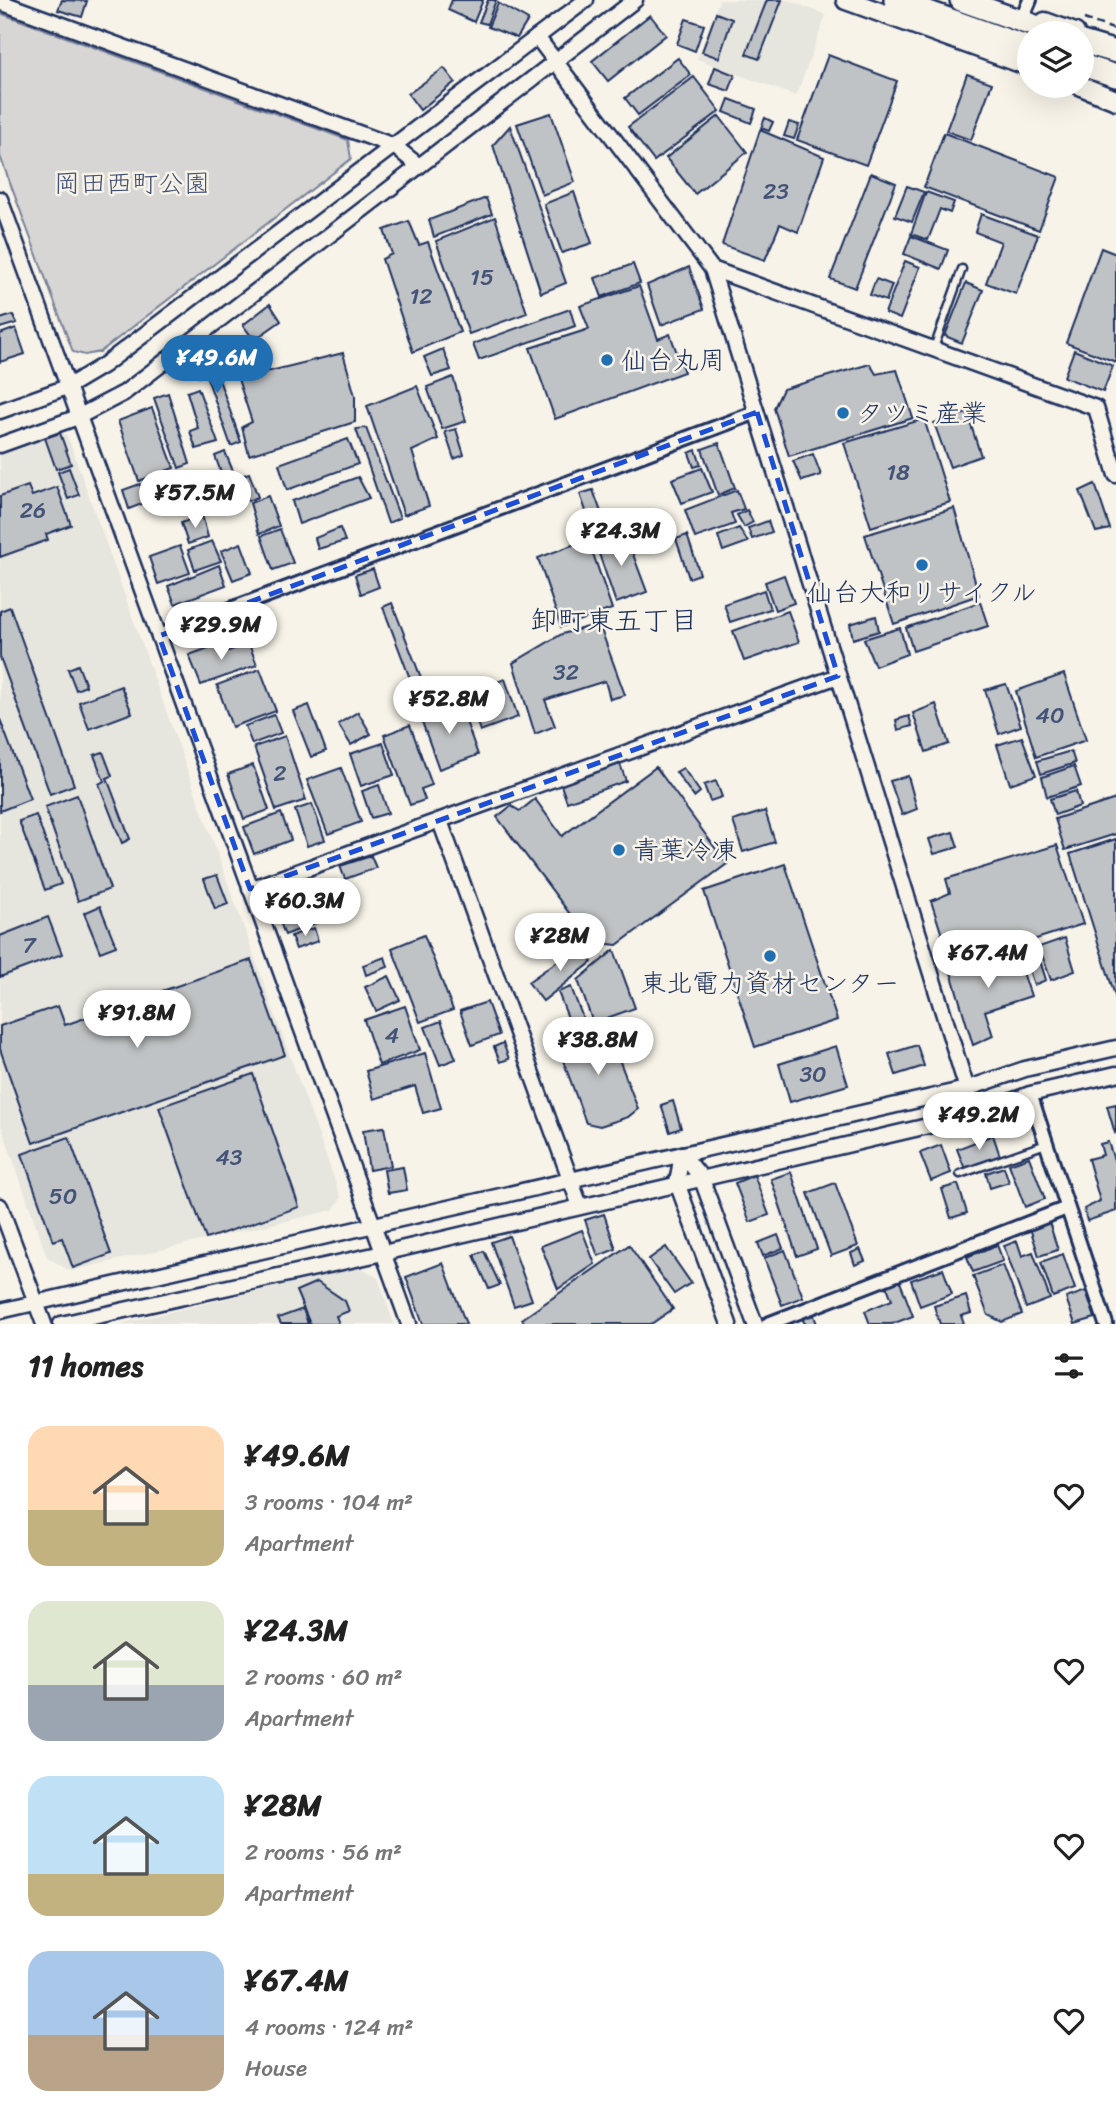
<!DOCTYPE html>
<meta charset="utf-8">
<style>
body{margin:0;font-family:Sriracha,"Klee One",sans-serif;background:#f6f6f6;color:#222;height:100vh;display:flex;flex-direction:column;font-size:26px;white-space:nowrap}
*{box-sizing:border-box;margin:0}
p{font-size:23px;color:#767676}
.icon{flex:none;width:38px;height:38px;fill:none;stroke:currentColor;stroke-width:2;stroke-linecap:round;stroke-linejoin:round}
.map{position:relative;height:1324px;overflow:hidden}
.drawer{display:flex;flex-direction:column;background:#fff;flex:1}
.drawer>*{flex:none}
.fabs{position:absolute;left:1017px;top:21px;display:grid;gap:14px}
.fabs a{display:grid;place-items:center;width:77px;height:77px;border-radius:50%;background:#fff;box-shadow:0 7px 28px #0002;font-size:35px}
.price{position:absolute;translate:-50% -60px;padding:0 16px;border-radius:24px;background:#fff;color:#222;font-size:23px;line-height:46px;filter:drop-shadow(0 2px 4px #0008)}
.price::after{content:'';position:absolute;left:50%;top:42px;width:21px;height:16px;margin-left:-10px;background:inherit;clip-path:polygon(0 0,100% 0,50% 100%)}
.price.selected{background:#1f6fb2;color:#fff}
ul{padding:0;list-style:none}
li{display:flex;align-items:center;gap:21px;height:175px;padding:0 28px}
li span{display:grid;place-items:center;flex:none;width:196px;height:140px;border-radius:21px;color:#555}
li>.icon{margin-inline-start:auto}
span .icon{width:84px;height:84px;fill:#fffc;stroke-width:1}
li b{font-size:30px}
h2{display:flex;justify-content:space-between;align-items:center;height:84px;padding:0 28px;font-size:30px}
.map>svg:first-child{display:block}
.built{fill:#e6e5de}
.green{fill:#d7d6d4;stroke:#798299;stroke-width:2}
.building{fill:#c0c3c5;stroke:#1b2f5e;stroke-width:2}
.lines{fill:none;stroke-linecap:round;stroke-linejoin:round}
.service-casing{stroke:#1b2f5e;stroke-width:11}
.minor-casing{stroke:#1b2f5e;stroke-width:18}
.tertiary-casing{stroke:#1b2f5e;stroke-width:19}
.primary-casing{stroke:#1b2f5e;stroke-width:23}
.motorway-casing{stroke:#1b2f5e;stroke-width:26}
.path{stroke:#1b2f5e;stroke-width:2.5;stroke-dasharray:7 5;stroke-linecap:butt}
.service{stroke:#f7f3e8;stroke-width:6}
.minor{stroke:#f7f3e8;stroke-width:12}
.tertiary{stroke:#f7f3e8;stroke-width:14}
.primary{stroke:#f7f3e8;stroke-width:18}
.motorway{stroke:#f7f3e8;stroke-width:21}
.marked{fill:none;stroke:#1d4ed8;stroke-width:5;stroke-dasharray:14 9;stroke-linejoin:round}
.poi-dot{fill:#1f6fb2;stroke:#f7f3e8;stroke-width:2.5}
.labels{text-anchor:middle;stroke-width:5;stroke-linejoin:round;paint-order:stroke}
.number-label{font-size:23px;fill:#445478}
.park-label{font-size:26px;fill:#415076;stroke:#f7f3e8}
.poi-label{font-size:26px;fill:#1b2f5e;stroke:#f7f3e8;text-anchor:start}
.neighbourhood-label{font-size:28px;fill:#1b2f5e;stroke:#f7f3e8}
</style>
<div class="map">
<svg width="1116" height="1324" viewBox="0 0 1116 1324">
<rect width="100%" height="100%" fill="#f7f3e8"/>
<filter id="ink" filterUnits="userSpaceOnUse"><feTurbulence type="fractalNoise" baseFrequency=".0143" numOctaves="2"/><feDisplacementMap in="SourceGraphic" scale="14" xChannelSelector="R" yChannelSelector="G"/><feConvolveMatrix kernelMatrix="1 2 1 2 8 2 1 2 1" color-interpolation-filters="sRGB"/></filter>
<g filter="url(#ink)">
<g class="built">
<polygon points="719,0 788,0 826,15 796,96 697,59"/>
<polygon points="59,431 67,435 341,1198 333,1210 70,1271 47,1257 0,1122 0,453"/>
<polygon points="361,1267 378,1278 394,1324 119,1324"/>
</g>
<polygon class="green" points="0,13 348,140 351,159 100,352 85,355 73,352 0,156"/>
<g class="building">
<polygon points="62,0 87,1 82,17 58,10"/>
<polygon points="452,0 483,0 474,22 448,10"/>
<polygon points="488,0 496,0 487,24 479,22"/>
<polygon points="767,0 782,0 759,59 746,54"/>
<polygon points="498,3 528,20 517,38 488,27"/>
<polygon points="716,13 732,19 719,58 702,52"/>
<polygon points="650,15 666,35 608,81 592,61"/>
<polygon points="686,19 704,25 695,51 677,44"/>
<polygon points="828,55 897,81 866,165 797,140"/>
<polygon points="678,58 691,75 638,115 625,98"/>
<polygon points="715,67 735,75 729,91 709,84"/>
<polygon points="444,68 455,82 420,110 408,94"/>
<polygon points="967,74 992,83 971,140 946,131"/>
<polygon points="694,77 720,111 654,161 628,127"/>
<polygon points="729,99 756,109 751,123 724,112"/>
<polygon points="551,113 575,182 542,195 517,124"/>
<polygon points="719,116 747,152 695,194 666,158"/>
<polygon points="765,118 773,122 769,131 761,128"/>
<polygon points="789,122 799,125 794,139 784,136"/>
<polygon points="510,126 566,283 541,293 493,145"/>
<polygon points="760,130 824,157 798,232 780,224 765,260 722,245"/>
<polygon points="944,133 1059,177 1039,230 924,187"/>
<polygon points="871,173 896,183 855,288 830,279"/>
<polygon points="907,186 924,192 912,222 895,216"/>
<polygon points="574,192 592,243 562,253 544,204"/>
<polygon points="926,192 954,202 950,213 940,209 928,240 911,234"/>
<polygon points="486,198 492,214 434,237 429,220"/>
<polygon points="981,214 1038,235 1016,294 986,283 1001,242 975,232"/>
<polygon points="495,217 527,313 469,334 436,241"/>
<polygon points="409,221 419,245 428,242 460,332 413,352 382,259 392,254 384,230"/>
<polygon points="911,236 948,250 941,269 904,254"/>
<polygon points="1101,248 1116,254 1116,362 1066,343"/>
<polygon points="905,261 920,267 900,319 885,313"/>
<polygon points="633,264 640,283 602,297 595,278"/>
<polygon points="689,267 704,309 661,325 647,285"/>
<polygon points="876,279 892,285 886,301 870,295"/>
<polygon points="966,283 983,290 962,343 945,336"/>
<polygon points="639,286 658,339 670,334 684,372 555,419 530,348 589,329 580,306"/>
<polygon points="270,304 281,321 254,340 243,325"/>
<polygon points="570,309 575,326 479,360 473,344"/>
<polygon points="13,315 17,323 0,328 0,319"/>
<polygon points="16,328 25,354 0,362 0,334"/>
<polygon points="443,349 451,370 432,376 424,357"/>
<polygon points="1074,350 1113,366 1103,392 1064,377"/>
<polygon points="209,351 241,442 231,446 205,372 199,377 189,367"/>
<polygon points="343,353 355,396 355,422 249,455 242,427 252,422 238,379"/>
<polygon points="870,364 876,374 897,370 913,418 789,456 774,408 783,389"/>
<polygon points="453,377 466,421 442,429 427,387"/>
<polygon points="417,386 438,439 412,451 429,506 404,515 367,406"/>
<polygon points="198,388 218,443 196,449 190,431 198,428 187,392"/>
<polygon points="168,393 190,464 179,468 154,398"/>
<polygon points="152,408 174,468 139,481 118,421"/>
<polygon points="967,413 981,456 950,467 934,423"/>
<polygon points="924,419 950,502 871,527 844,443"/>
<polygon points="366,428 400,518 388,523 356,429"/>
<polygon points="456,429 464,455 454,459 445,432"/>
<polygon points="60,433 71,464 56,469 45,438"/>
<polygon points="348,439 358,464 287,490 279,464"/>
<polygon points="719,443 735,488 718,495 702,449"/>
<polygon points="696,450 701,465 694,467 689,453"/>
<polygon points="225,452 233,471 222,475 215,456"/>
<polygon points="813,454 821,475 802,481 793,461"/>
<polygon points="69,468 79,495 68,499 58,472"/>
<polygon points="702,468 712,492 682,503 672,479"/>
<polygon points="234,473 239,485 227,490 222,477"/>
<polygon points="249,473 258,497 248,501 241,476"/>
<polygon points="166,476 172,492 149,501 144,484"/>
<polygon points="358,477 369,498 299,524 292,501"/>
<polygon points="140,484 147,502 129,509 123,490"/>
<polygon points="1095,484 1110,529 1096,532 1080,491"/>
<polygon points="28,486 32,496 57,487 71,525 46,534 48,540 0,557 0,496"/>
<polygon points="593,490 605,523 592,528 580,494"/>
<polygon points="737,490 744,509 731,513 735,524 695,538 685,510"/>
<polygon points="268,496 279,526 259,534 250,503"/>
<polygon points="954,508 979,595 894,624 865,535"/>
<polygon points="747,510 753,522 744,527 737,515"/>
<polygon points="202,515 208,537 188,544 181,523"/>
<polygon points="768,521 772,532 752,539 748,528"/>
<polygon points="340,528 345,541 318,549 315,538"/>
<polygon points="739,528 748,542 723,551 718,536"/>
<polygon points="280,529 293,563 273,570 261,536"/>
<polygon points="625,533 647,592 616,603 596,545"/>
<polygon points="687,535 700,574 689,578 676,539"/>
<polygon points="588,539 612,609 561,627 538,558"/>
<polygon points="212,541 221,561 195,570 188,550"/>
<polygon points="241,543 252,573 233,580 221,551"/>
<polygon points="180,546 190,573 158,584 149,557"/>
<polygon points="219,565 226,585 175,604 168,586"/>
<polygon points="373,569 379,587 361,594 355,575"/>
<polygon points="784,575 794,603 775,610 765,582"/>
<polygon points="764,590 770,609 730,622 724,604"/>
<polygon points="980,602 988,626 913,651 906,628"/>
<polygon points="392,603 430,701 420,705 383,607"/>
<polygon points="10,607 74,785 50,794 0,657 0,611"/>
<polygon points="788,611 799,642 744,661 733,631"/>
<polygon points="876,616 879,631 853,639 850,624"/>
<polygon points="599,624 625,695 610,699 605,681 545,700 555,726 535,734 513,663 562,634"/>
<polygon points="900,628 907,654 875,666 864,639"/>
<polygon points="225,642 228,651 249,644 257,665 201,685 189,655"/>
<polygon points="78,665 86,686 76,690 68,669"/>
<polygon points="260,669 276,711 232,727 217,685"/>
<polygon points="1064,674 1086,740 1036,757 1016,691"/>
<polygon points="505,679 518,717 480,731 467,693"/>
<polygon points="1006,684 1021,726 999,734 985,690"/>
<polygon points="121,686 132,713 89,729 79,702"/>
<polygon points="459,702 478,755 439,769 420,716"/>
<polygon points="936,704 949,744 926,752 913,713"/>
<polygon points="309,705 326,751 311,757 293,711"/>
<polygon points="358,712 371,734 351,745 338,724"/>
<polygon points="274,715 281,733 252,744 245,726"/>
<polygon points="909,716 912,726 898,730 896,720"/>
<polygon points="0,719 30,799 0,811"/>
<polygon points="410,725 432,785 421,789 425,800 410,805 384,735"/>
<polygon points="285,736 306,800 276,810 254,747"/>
<polygon points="1022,737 1036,775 1010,784 997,745"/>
<polygon points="383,743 394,775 361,786 350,754"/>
<polygon points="1071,751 1075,763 1041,774 1037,761"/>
<polygon points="103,752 112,776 107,778 130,839 122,843 99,784 104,781 94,755"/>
<polygon points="620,764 626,781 567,802 561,785"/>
<polygon points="253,765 269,810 244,819 228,774"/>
<polygon points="1074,766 1081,786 1047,797 1042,777"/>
<polygon points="656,767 727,864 617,945 591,942 497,817 511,806 520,811 535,799 562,836"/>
<polygon points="341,768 361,822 328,834 307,780"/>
<polygon points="683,768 700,792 694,797 676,772"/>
<polygon points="908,776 917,809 902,815 890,781"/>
<polygon points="716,781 722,797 710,801 704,785"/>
<polygon points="379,785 388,813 371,818 362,791"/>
<polygon points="1076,791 1080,806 1055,815 1050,799"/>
<polygon points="77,795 110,889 78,901 45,807"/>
<polygon points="1116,799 1116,834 1065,850 1055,819"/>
<polygon points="312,804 325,840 307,846 295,810"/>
<polygon points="765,811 775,842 743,852 733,821"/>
<polygon points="281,813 291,840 254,854 244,827"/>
<polygon points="36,815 61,884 45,890 19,821"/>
<polygon points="953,832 958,847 934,854 929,839"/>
<polygon points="1116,839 1116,999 1070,854"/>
<polygon points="1057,845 1083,924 952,966 931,901 950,893 946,879"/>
<polygon points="371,856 376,868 345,879 340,866"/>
<polygon points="785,864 837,1020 755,1047 704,891"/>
<polygon points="217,875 228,904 215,909 204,879"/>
<polygon points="100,906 116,946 100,952 84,913"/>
<polygon points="311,909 316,923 285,935 280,922"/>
<polygon points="48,917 62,954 0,977 0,936"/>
<polygon points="314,928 318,941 296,949 291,936"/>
<polygon points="424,935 453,1010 420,1022 392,948"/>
<polygon points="1065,938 1075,971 1051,980 1039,947"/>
<polygon points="579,946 592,962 543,1001 528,982"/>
<polygon points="1036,948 1046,980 1034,985 1023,952"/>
<polygon points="1015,949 1031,996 985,1011 993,1036 973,1045 950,969"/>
<polygon points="614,950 635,1008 593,1023 578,980"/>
<polygon points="385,957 388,967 366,975 363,965"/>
<polygon points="251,960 285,1055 33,1143 0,1049 0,1026 58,1006 65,1025"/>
<polygon points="389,976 400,1000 376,1011 365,987"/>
<polygon points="571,987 586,1026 573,1031 558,992"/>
<polygon points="487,1002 499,1035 472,1045 460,1011"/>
<polygon points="405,1006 420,1050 379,1065 364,1020"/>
<polygon points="441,1021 456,1059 440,1065 425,1027"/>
<polygon points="592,1026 609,1033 638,1109 628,1117 600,1126 586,1123 560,1052 565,1038"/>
<polygon points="503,1043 509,1059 500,1062 494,1047"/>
<polygon points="917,1045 924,1066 896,1075 889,1054"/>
<polygon points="836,1046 848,1085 790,1102 779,1064"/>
<polygon points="425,1053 441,1108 423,1113 415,1086 374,1099 366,1071"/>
<polygon points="253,1074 299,1207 206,1239 159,1107"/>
<polygon points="673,1101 681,1128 670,1132 661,1105"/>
<polygon points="1116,1104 1116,1132 1115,1133 1107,1106"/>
<polygon points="384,1127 391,1166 369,1170 363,1130"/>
<polygon points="993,1135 1000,1156 965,1169 957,1149"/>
<polygon points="69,1137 111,1254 73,1268 62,1238 53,1241 22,1154"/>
<polygon points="1108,1142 1116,1166 1116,1211 1087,1221 1084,1209 1100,1201 1088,1159 1103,1155 1100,1144"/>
<polygon points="941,1145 951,1173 931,1181 920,1153"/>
<polygon points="1029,1157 1045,1199 1025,1207 1009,1164"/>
<polygon points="403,1167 407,1190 388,1193 384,1170"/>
<polygon points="1004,1167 1009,1182 990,1188 986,1173"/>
<polygon points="791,1172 817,1249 797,1256 771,1179"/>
<polygon points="754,1175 769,1215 750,1222 735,1183"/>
<polygon points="835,1183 858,1246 831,1256 808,1193"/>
<polygon points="958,1184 967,1213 951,1218 942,1189"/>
<polygon points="604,1214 616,1249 598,1256 585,1220"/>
<polygon points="1049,1222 1058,1250 1039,1256 1030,1228"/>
<polygon points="582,1230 595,1264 558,1289 541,1246"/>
<polygon points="778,1235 783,1248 763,1256 758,1243"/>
<polygon points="509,1236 532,1300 514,1306 491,1242"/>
<polygon points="1017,1241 1022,1256 1033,1252 1050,1299 1026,1308 1004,1246"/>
<polygon points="629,1245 673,1309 651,1324 525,1324 522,1319"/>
<polygon points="997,1245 1003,1261 973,1272 967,1257"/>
<polygon points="666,1247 691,1283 674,1294 649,1259"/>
<polygon points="860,1249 865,1261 855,1265 851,1253"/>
<polygon points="785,1250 803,1297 782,1305 764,1258"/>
<polygon points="484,1251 500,1285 489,1289 474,1255"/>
<polygon points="1063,1254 1075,1289 1053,1297 1041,1262"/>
<polygon points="443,1263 466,1324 423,1324 406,1277"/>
<polygon points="1003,1265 1022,1314 1002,1322 988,1315 973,1276"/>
<polygon points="943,1269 952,1294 920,1306 911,1280"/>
<polygon points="899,1279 913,1316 892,1324 870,1324 865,1311 892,1300 886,1284"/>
<polygon points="317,1282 345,1301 349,1311 336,1316 339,1324 310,1324 296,1291"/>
<polygon points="1086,1291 1095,1318 1075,1324 1066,1298"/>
<polygon points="966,1296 971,1313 961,1316 964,1324 940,1324 934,1306"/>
<polygon points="303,1309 308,1324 281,1324 278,1318"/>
<polygon points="813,1313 817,1324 805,1324 802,1318"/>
</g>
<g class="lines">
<defs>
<g id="service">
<polyline points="934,348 962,269"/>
<polyline points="960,1174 1046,1144"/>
</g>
<g id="minor">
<polyline points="1024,14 1030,0"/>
<polyline points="159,636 757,412"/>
<polyline points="1030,1094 1106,1324"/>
<polyline points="768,1324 1067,1208"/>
</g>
<g id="tertiary">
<polyline points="0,2 394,146 419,166"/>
<polyline points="537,37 712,269 975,1115"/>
<polyline points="0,199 409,1324"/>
<polyline points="712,269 1096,408 1116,475"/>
<polyline points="0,411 67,387 104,365 586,0"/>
<polyline points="0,445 78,417 124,393 635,0"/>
<polyline points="440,821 580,1206"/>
<polyline points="250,889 838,676"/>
<polyline points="682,1154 701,1177 755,1324"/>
<polyline points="682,1154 677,1183 729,1324"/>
<polyline points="0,1206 44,1324"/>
<polyline points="0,1311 966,1089 1025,1069 1116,1048"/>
<polyline points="61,1324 383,1253 975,1115 1030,1094 1116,1074"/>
</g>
<g id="primary">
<polyline points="846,0 1029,66"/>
<polyline points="1045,22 1075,33"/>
<polyline points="1081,86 1116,100"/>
</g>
<g id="motorway">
<polyline points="895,0 1029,48"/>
<polyline points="961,0 1055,33"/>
<polyline points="1082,42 1116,52"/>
<polyline points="1082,65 1116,76"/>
</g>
</defs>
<use href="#service" class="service-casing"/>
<use href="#minor" class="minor-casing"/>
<use href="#tertiary" class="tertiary-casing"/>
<use href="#primary" class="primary-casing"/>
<use href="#motorway" class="motorway-casing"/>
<polyline class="path" points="1084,19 1116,30"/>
<use href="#service" class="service"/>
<use href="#minor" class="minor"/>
<use href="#tertiary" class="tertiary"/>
<use href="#primary" class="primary"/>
<use href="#motorway" class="motorway"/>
</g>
</g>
<path class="marked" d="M757,412L838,676L250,889L159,636Z"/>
<g class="poi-dot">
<circle cx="607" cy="360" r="7"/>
<circle cx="843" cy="413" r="7"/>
<circle cx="922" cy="565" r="7"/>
<circle cx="619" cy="850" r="7"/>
<circle cx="770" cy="956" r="7"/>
</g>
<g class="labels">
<g class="number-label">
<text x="776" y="199">23</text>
<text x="482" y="285">15</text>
<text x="421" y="304">12</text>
<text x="898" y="480">18</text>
<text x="33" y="518">26</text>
<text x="566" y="680">32</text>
<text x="1050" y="723">40</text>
<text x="280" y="781">2</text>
<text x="29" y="953">7</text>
<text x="392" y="1043">4</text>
<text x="813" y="1082">30</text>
<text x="229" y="1165">43</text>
<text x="63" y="1204">50</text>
</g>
<g class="park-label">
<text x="132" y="192">岡田西町公園</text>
</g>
<g class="poi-label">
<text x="621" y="369">仙台丸周</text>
<text x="857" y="422">タツミ産業</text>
<text x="922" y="601" text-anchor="middle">仙台大和リサイクル</text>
<text x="633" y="859">青葉冷凍</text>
<text x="770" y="992" text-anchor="middle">東北電力資材センター</text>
</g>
<g class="neighbourhood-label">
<text x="614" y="630">卸町東五丁目</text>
</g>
</g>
</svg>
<div class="fabs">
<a><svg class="icon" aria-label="layers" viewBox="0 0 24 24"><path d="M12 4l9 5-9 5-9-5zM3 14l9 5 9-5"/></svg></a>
</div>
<b class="price selected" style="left:217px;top:395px">¥49.6M</b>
<b class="price" style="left:195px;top:530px">¥57.5M</b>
<b class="price" style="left:621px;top:568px">¥24.3M</b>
<b class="price" style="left:221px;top:662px">¥29.9M</b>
<b class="price" style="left:449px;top:736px">¥52.8M</b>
<b class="price" style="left:305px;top:938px">¥60.3M</b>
<b class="price" style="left:560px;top:973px">¥28M</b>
<b class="price" style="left:988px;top:990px">¥67.4M</b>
<b class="price" style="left:137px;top:1050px">¥91.8M</b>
<b class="price" style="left:598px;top:1077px">¥38.8M</b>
<b class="price" style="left:979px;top:1152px">¥49.2M</b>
</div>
<section class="drawer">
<h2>11 homes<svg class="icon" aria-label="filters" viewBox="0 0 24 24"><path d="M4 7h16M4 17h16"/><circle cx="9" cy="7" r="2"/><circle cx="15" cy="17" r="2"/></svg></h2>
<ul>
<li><span style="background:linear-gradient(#ffd9b3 60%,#c2b280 0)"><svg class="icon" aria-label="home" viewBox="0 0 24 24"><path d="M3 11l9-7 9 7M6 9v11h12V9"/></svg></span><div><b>¥49.6M</b><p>3 rooms · 104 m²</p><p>Apartment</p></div><svg class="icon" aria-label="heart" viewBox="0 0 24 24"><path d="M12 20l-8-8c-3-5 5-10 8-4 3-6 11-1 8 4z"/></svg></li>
<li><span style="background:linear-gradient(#dfe7d0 60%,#9aa5b1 0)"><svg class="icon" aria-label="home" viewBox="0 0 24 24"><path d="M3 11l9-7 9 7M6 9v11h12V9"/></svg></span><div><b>¥24.3M</b><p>2 rooms · 60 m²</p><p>Apartment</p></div><svg class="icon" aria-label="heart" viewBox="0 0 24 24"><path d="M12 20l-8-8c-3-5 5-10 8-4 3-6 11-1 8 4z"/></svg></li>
<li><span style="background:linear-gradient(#bfe0f5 70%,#c2b280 0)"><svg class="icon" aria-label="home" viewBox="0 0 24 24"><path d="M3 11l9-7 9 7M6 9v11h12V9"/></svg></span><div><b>¥28M</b><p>2 rooms · 56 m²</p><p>Apartment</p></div><svg class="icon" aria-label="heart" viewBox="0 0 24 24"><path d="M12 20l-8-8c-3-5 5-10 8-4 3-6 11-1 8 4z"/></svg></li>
<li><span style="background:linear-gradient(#a9c7e8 60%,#b9a48a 0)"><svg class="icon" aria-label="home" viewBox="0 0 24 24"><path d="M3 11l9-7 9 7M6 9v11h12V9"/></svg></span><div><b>¥67.4M</b><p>4 rooms · 124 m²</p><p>House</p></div><svg class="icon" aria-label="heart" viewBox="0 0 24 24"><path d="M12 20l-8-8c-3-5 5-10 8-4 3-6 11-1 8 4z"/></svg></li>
</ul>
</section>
